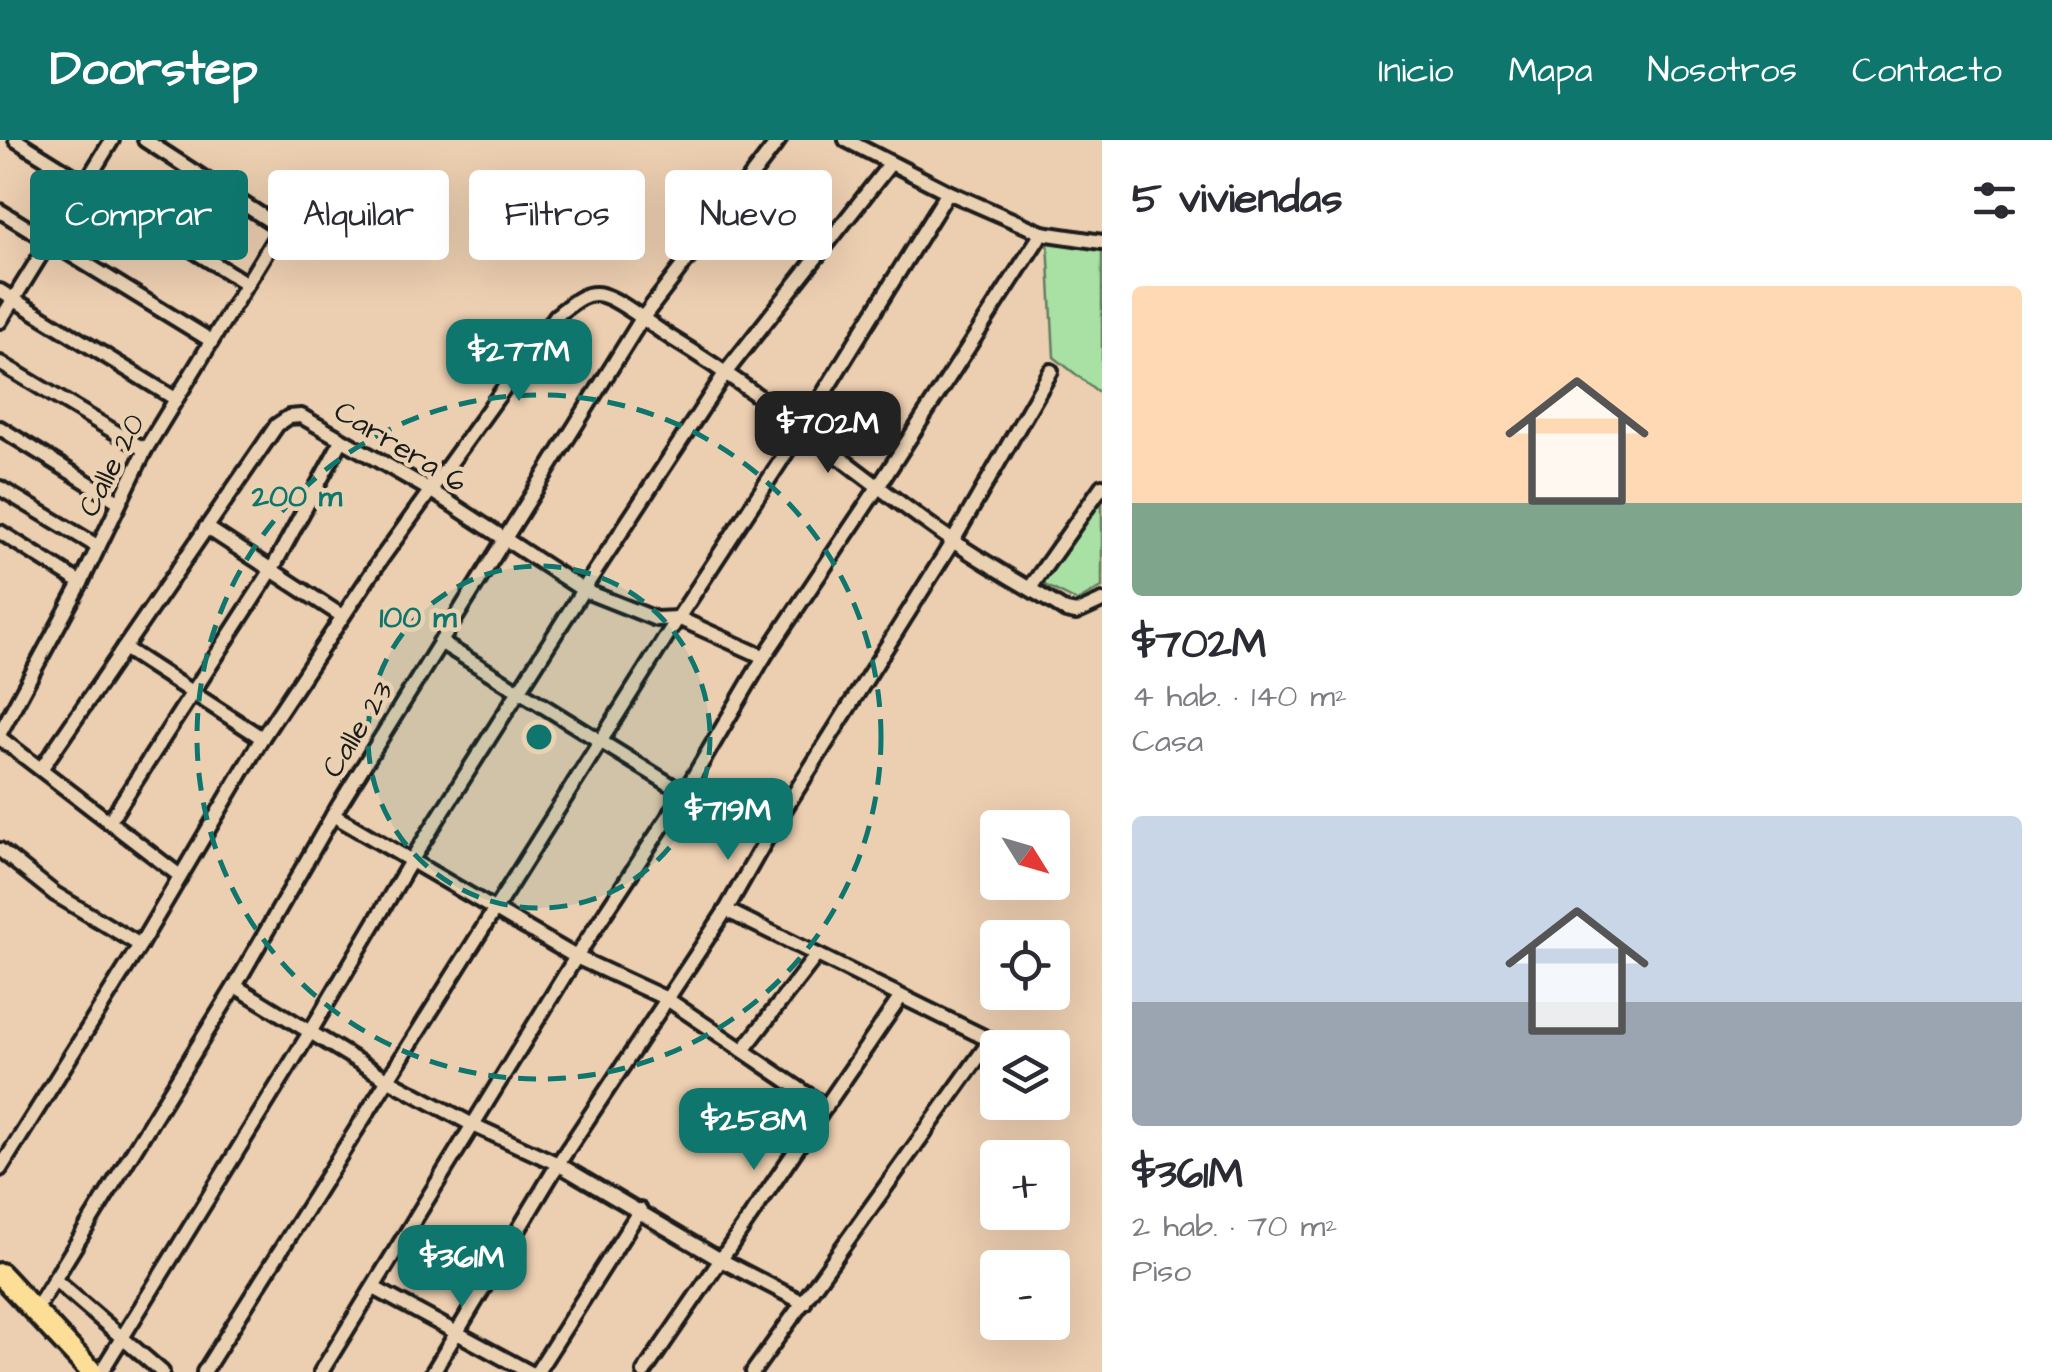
<!DOCTYPE html>
<html lang="es">
<meta charset="utf-8">
<style>
body{margin:0;font-family:"Architects Daughter",sans-serif;background:#f7f7f7;color:#2b2b33;height:100vh;display:flex;flex-direction:column;font-size:38px;white-space:nowrap}
*{box-sizing:border-box;margin:0}
p{font-size:32px;color:#7c7c81}
.icon{flex:none;width:55px;height:55px;fill:none;stroke:currentColor;stroke-width:2;stroke-linecap:round;stroke-linejoin:round}
.map{position:relative;flex:1;overflow:hidden}
.details{display:flex;flex-direction:column;background:#fff;width:950px}
.details>*{flex:none}
.guide{position:absolute;left:30px;top:30px;width:920px;height:90px;display:flex;gap:20px}
.needle{width:65px;rotate:127deg}
.tools{position:absolute;left:980px;top:670px;display:grid;gap:20px}
.tools a{display:grid;place-items:center;width:90px;height:90px;border-radius:10px;background:#fff;box-shadow:0 10px 40px #0002;font-size:50px}
.price{position:absolute;translate:-50% -85px;padding:0 22px;border-radius:20px;background:#0f766e;color:#fff;font-size:32px;line-height:65px;filter:drop-shadow(0 2px 5px #0008)}
.price::after{content:'';position:absolute;left:50%;top:60px;width:30px;height:22px;margin-left:-15px;background:inherit;clip-path:polygon(0 0,100% 0,50% 100%)}
.price.active{background:#222;color:#fff}
ul{padding:0;list-style:none}
li{display:grid;align-content:center;gap:20px;height:530px;padding:0 30px}
li span{display:grid;place-items:center;height:310px;border-radius:10px;color:#555}
li>.icon{margin-inline-start:auto}
span .icon{width:180px;height:180px;fill:#fffc;stroke-width:1}
li b{font-size:42px}
h2{display:flex;justify-content:space-between;align-items:center;height:120px;padding:0 30px;font-size:42px}
.tag{padding:0 35px;border-radius:10px;background:#fff;box-shadow:0 10px 40px #0002;font-size:35px;line-height:90px}
.tag.active{background:#0f766e;color:#fff}
header{display:flex;align-items:center;gap:60px;box-sizing:border-box;height:140px;padding:0 50px;background:#0f766e;color:#fff}
header strong{font-size:48px}
nav{display:flex;gap:55px;margin-inline-start:auto;font-size:35px}
main{display:flex;flex:1;min-height:0}
.map>svg:first-child{display:block}
.green{fill:#a9e0a4;stroke:#627e60;stroke-width:2.5}
.lines{fill:none;stroke-linecap:round;stroke-linejoin:round}
.street-casing{stroke:#1c1c1c;stroke-width:20}
.primary-casing{stroke:#1c1c1c;stroke-width:28}
.street{stroke:#ead1b2;stroke-width:12}
.primary{stroke:#fdde96;stroke-width:20}
.ring{fill:none;stroke:#0f766e;stroke-width:5;stroke-dasharray:18 12}
.labels{text-anchor:middle;stroke-width:9;stroke-linejoin:round;paint-order:stroke}
.street-label{font-size:30px;fill:#1c1c1c;stroke:#ead1b2}
.centre{fill:#0f766e;stroke:#ead1b2;stroke-width:5}
.ring-label{font-size:30px;text-anchor:middle;font-weight:bold;fill:#0f766e;stroke:#ead1b2;stroke-width:9;stroke-linejoin:round;paint-order:stroke}
</style>
<header>
<strong>Doorstep</strong>
<nav><a>Inicio</a><a>Mapa</a><a>Nosotros</a><a>Contacto</a></nav>
</header>
<main>
<div class="map">
<svg width="1102" height="1232" viewBox="0 0 1102 1232">
<rect width="100%" height="100%" fill="#ecceb0"/>
<filter id="ink" filterUnits="userSpaceOnUse"><feTurbulence type="fractalNoise" baseFrequency=".01" numOctaves="2"/><feDisplacementMap in="SourceGraphic" scale="20" xChannelSelector="R" yChannelSelector="G"/><feConvolveMatrix kernelMatrix="1 2 1 2 8 2 1 2 1" color-interpolation-filters="sRGB"/></filter>
<g filter="url(#ink)">
<g class="green">
<polygon points="1048,101 1102,109 1102,255 1054,217"/>
<polygon points="1102,357 1102,447 1077,461 1039,442"/>
</g>
<g class="lines">
<defs>
<g id="street">
<polyline points="16,0 247,144"/>
<polyline points="846,0 948,52 1042,93 1102,102"/>
<polyline points="0,71 210,200"/>
<polyline points="0,151 174,258"/>
<polyline points="0,181 112,0"/>
<polyline points="0,223 145,310"/>
<polyline points="0,288 119,362"/>
<polyline points="0,348 97,406"/>
<polyline points="206,387 342,476"/>
<polyline points="0,392 81,443"/>
<polyline points="1030,448 1102,346"/>
<polyline points="440,502 684,653 771,691"/>
<polyline points="124,508 262,598"/>
<polyline points="0,593 81,443 145,310 276,96 277,88 270,81 145,0"/>
<polyline points="0,598 180,736"/>
<polyline points="41,629 277,285 289,277 301,276 430,350 583,450 656,479 678,478 764,517"/>
<polyline points="333,675 576,817 667,859 826,967"/>
<polyline points="109,682 271,431 342,300"/>
<polyline points="0,710 55,754 140,805"/>
<polyline points="726,770 988,899 985,908 753,1232"/>
<polyline points="235,846 387,939 471,984 558,1024 719,1119 804,1163"/>
<polyline points="744,909 816,816"/>
<path d="M0,1029L140,805L262,598L379,422L556,176C569,166 584,150 602,155C620,159 654,188 673,199C770,258 856,334 950,399C987,425 1028,447 1066,471L1076,473L1102,461"/>
<polyline points="54,1139 162,1232"/>
<polyline points="374,1148 529,1232"/>
<polyline points="35,1171 235,846 333,675 641,180 779,0"/>
<polyline points="101,1232 309,894 411,721 583,450 726,232 890,24"/>
<polyline points="204,1232 678,478 801,290 948,52"/>
<polyline points="321,1232 576,817 684,653 764,517 878,347 1042,93"/>
<polyline points="433,1232 558,1024 726,770 771,691 953,401 1051,231"/>
<polyline points="537,1232 640,1070"/>
<polyline points="644,1232 900,858"/>
</g>
<polyline id="primary" points="0,1134 92,1232"/>
</defs>
<use href="#street" class="street-casing"/>
<use href="#primary" class="primary-casing"/>
<use href="#street" class="street"/>
<use href="#primary" class="primary"/>
</g>
</g>
<circle cx="539" cy="597" r="171" fill="#0f766e" fill-opacity=".12"/>
<g class="ring">
<circle cx="539" cy="597" r="171"/>
<circle cx="539" cy="597" r="342"/>
</g>
<g class="labels">
<g class="street-label">
<text transform="translate(401 306) rotate(31)" y="10">Carrera 6</text>
<text transform="translate(111 325) rotate(-63)" y="10">Calle 20</text>
<text transform="translate(357 589) rotate(-58)" y="10">Calle 23</text>
</g>
</g>
<circle cx="539" cy="597" r="15" class="centre"/>
<g class="ring-label">
<text x="297" y="366">200 m</text>
<text x="418" y="487">100 m</text>
</g>
</svg>
<div class="tools">
<a><svg class="needle" viewBox="-14 -14 28 28"><path d="M0-13l5 13h-10z" fill="#e53935"/><path d="M0 13l5-13h-10z" fill="#7c7c81"/></svg></a>
<a><svg class="icon" aria-label="locate" viewBox="0 0 24 24"><circle cx="12" cy="12" r="6"/><path d="M12 2v4M12 18v4M2 12h4M18 12h4"/></svg></a>
<a><svg class="icon" aria-label="layers" viewBox="0 0 24 24"><path d="M12 4l9 5-9 5-9-5zM3 14l9 5 9-5"/></svg></a>
<a>+</a>
<a>−</a>
</div>
<b class="price" style="left:519px;top:264px">$277M</b>
<b class="price active" style="left:828px;top:336px">$702M</b>
<b class="price" style="left:728px;top:723px">$719M</b>
<b class="price" style="left:754px;top:1033px">$258M</b>
<b class="price" style="left:462px;top:1170px">$361M</b>
<div class="guide">
<a class="tag active">Comprar</a>
<a class="tag">Alquilar</a>
<a class="tag">Filtros</a>
<a class="tag">Nuevo</a>
</div>
</div>
<section class="details">
<h2>5 viviendas<svg class="icon" aria-label="filters" viewBox="0 0 24 24"><path d="M4 7h16M4 17h16"/><circle cx="9" cy="7" r="2"/><circle cx="15" cy="17" r="2"/></svg></h2>
<ul>
<li><span style="background:linear-gradient(#ffd9b3 70%,#7fa58c 0)"><svg class="icon" aria-label="home" viewBox="0 0 24 24"><path d="M3 11l9-7 9 7M6 9v11h12V9"/></svg></span><div><b>$702M</b><p>4 hab. · 140 m²</p><p>Casa</p></div></li>
<li><span style="background:linear-gradient(#c9d6e8 60%,#9aa5b1 0)"><svg class="icon" aria-label="home" viewBox="0 0 24 24"><path d="M3 11l9-7 9 7M6 9v11h12V9"/></svg></span><div><b>$361M</b><p>2 hab. · 70 m²</p><p>Piso</p></div></li>
</ul>
</section>
</main>
